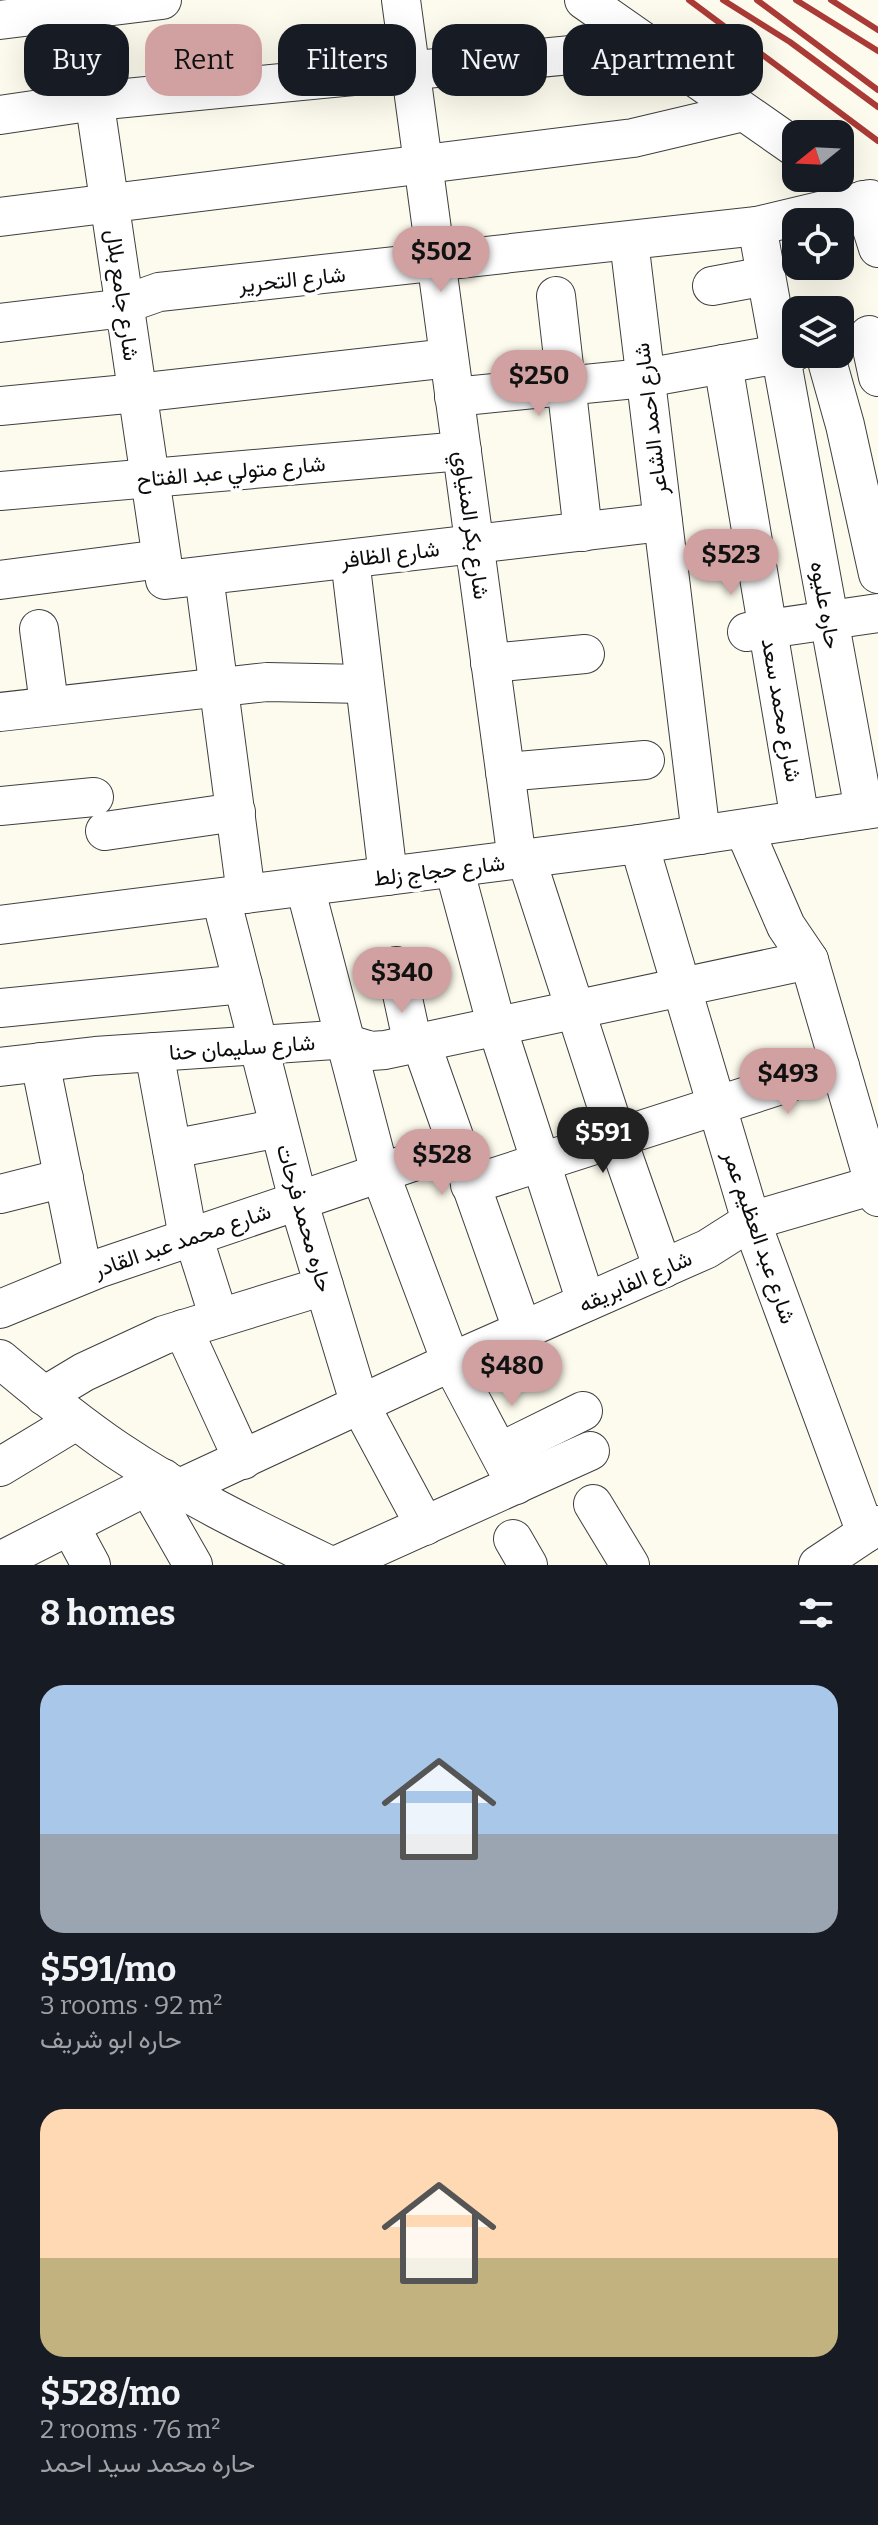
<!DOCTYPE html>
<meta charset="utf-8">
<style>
body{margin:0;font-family:Bitter,Vazirmatn,serif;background:#242831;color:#f1f3f6;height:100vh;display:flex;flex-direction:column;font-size:30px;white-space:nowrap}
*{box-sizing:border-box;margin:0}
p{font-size:26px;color:#9ea1a6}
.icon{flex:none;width:44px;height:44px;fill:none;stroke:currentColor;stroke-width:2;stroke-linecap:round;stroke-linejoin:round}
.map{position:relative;height:1565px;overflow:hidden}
.sheet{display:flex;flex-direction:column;background:#171b24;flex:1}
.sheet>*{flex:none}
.hud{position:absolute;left:24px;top:24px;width:830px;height:72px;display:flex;gap:16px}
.needle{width:52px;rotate:252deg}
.controls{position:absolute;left:782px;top:120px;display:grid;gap:16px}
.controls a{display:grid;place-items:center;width:72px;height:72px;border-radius:16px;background:#171b24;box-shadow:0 8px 32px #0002;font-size:40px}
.price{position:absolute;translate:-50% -68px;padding:0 18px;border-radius:28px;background:#d1a0a0;color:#111;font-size:26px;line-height:52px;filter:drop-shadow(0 2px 4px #0008)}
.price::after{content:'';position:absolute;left:50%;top:48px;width:24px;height:18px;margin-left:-12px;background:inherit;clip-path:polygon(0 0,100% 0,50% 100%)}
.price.active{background:#222;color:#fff}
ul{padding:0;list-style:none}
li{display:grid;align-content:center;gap:16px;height:424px;padding:0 40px}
li span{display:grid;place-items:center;height:248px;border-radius:24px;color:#555}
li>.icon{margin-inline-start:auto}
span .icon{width:144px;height:144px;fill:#fffc;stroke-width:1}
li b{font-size:34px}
h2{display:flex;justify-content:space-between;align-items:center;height:96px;padding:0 40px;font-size:34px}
.pill{padding:0 28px;border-radius:24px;background:#171b24;box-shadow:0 8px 32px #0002;font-size:28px;line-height:72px}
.pill.active{background:#d1a0a0;color:#111}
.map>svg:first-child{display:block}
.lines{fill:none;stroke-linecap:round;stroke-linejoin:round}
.minor-casing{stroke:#3f3f3f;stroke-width:40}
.minor{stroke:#fff;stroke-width:38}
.rail{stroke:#aa3a36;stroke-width:6}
.labels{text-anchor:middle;stroke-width:8;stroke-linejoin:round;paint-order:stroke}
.street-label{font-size:22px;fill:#0c0c0c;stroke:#fff}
</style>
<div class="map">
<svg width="878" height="1565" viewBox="0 0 878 1565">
<rect width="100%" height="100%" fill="#fdfbed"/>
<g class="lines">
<defs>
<g id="minor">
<polyline points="401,0 517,860"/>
<polyline points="584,0 796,148"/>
<polyline points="81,10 165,580 663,522"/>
<polyline points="0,20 162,0"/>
<polyline points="0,115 95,101 653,47"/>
<polyline points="863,200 878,248"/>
<polyline points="0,217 633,138 743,112"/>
<polyline points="757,226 864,810"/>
<polyline points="629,241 701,835"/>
<polyline points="712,286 766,276"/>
<polyline points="556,296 583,532"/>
<polyline points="0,323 108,310 159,292 757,226 870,199"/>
<polyline points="869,335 878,377"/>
<polyline points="825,354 845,425 878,574"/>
<polyline points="723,364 800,820"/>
<polyline points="454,397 645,378 796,351"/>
<polyline points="0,406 137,393 449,358"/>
<polyline points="0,491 462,451"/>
<polyline points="350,559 388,876"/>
<polyline points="204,576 246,894"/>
<polyline points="0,580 161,559"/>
<polyline points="39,629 49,704"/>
<polyline points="747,632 878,613"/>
<polyline points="490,663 585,654"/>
<polyline points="0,712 267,682 364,684"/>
<polyline points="505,772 645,760"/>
<polyline points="0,806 94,797"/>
<polyline points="744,829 786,926 809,960 878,1197"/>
<polyline points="105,831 236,812"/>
<polyline points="639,844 751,1221 866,1533"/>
<polyline points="526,858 617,1138 663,1269"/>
<polyline points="454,868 497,1027 586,1302"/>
<polyline points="305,887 380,1173 451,1362 516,1485"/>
<polyline points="221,898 298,1200 360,1405 425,1526"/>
<polyline points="0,925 639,844 878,808"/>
<polyline points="396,966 413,1045"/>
<polyline points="0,1008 243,984"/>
<polyline points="421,1043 522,1329"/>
<polyline points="154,1052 188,1237"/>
<polyline points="40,1062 83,1274"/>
<polyline points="0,1067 95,1056 334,1040 371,1051 385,1050 809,960"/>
<polyline points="172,1149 279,1128"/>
<polyline points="470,1185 840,1066"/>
<polyline points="0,1194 64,1178"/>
<polyline points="193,1236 219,1318"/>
<polyline points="0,1309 100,1268 457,1147"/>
<polyline points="183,1329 243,1460"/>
<path d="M0,1359C38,1391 76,1422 117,1450C184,1495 257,1530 329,1565"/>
<polyline points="44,1396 84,1372 164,1335 324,1286"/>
<polyline points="500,1452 583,1411"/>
<polyline points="0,1467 76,1421"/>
<polyline points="148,1486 193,1565"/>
<polyline points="180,1488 451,1362 707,1249 751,1221 874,1185"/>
<polyline points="593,1504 630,1565"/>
<polyline points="70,1526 91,1565"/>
<polyline points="513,1539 528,1565"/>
<polyline points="0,1561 163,1478"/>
<polyline points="337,1565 590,1451"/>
<polyline points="818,1565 878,1525"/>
</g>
</defs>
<use href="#minor" class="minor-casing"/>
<use href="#minor" class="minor"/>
<g class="rail">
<polyline points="689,0 878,141"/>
<polyline points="723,0 790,42 878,107"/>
<polyline points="757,0 878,90"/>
<polyline points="796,0 878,51"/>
<polyline points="831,0 878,30"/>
</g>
</g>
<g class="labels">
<g class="street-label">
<text transform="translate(292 279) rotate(-6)" y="8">شارع التحرير</text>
<text transform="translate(123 295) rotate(82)" y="8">شارع جامع بلال</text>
<text transform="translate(650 419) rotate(-97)" y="8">شارع احمد الشاعر</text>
<text transform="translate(231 471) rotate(-5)" y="8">شارع متولي عبد الفتاح</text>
<text transform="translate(472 525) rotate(82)" y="8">شارع بكر المنياوي</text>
<text transform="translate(390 554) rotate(-7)" y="8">شارع الظافر</text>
<text transform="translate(826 605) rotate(80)" y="8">حاره عليوه</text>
<text transform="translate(782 710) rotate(80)" y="8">شارع محمد سعد</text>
<text transform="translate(439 870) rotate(-7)" y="8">شارع حجاج زلط</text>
<text transform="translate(242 1047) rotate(-4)" y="8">شارع سليمان حنا</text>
<text transform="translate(305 1218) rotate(74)" y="8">حاره محمد فرحات</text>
<text transform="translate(760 1237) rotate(71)" y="8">شارع عبد العظيم عمر</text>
<text transform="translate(182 1240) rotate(-19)" y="8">شارع محمد عبد القادر</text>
<text transform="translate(635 1281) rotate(-24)" y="8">شارع الفابريقه</text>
</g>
</g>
</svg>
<div class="controls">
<a><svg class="needle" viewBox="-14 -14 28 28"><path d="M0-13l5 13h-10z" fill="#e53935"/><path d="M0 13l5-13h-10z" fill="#9ea1a6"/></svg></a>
<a><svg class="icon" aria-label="locate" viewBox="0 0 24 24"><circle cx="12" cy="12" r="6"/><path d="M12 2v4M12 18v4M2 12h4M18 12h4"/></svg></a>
<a><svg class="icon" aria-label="layers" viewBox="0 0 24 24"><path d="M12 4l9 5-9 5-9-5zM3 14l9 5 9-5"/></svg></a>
</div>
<b class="price" style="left:441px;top:294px">$502</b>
<b class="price" style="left:539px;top:418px">$250</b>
<b class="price" style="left:731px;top:597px">$523</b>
<b class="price" style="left:402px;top:1015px">$340</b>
<b class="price" style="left:788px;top:1116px">$493</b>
<b class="price active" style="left:603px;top:1175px">$591</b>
<b class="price" style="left:442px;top:1197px">$528</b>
<b class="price" style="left:512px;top:1408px">$480</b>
<div class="hud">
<a class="pill">Buy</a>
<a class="pill active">Rent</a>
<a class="pill">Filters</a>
<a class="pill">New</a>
<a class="pill">Apartment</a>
</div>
</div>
<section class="sheet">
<h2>8 homes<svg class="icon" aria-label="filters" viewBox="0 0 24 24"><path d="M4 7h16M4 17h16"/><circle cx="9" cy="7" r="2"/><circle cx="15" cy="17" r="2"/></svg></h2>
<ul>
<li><span style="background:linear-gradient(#a9c7e8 60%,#9aa5b1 0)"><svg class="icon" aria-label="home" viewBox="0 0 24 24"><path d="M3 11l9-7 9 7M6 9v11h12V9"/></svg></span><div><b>$591/mo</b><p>3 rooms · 92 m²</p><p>حاره ابو شريف</p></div></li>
<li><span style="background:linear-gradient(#ffd9b3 60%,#c2b280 0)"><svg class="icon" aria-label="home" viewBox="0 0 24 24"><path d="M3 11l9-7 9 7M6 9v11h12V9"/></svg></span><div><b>$528/mo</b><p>2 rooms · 76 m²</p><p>حاره محمد سيد احمد</p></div></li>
</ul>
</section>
